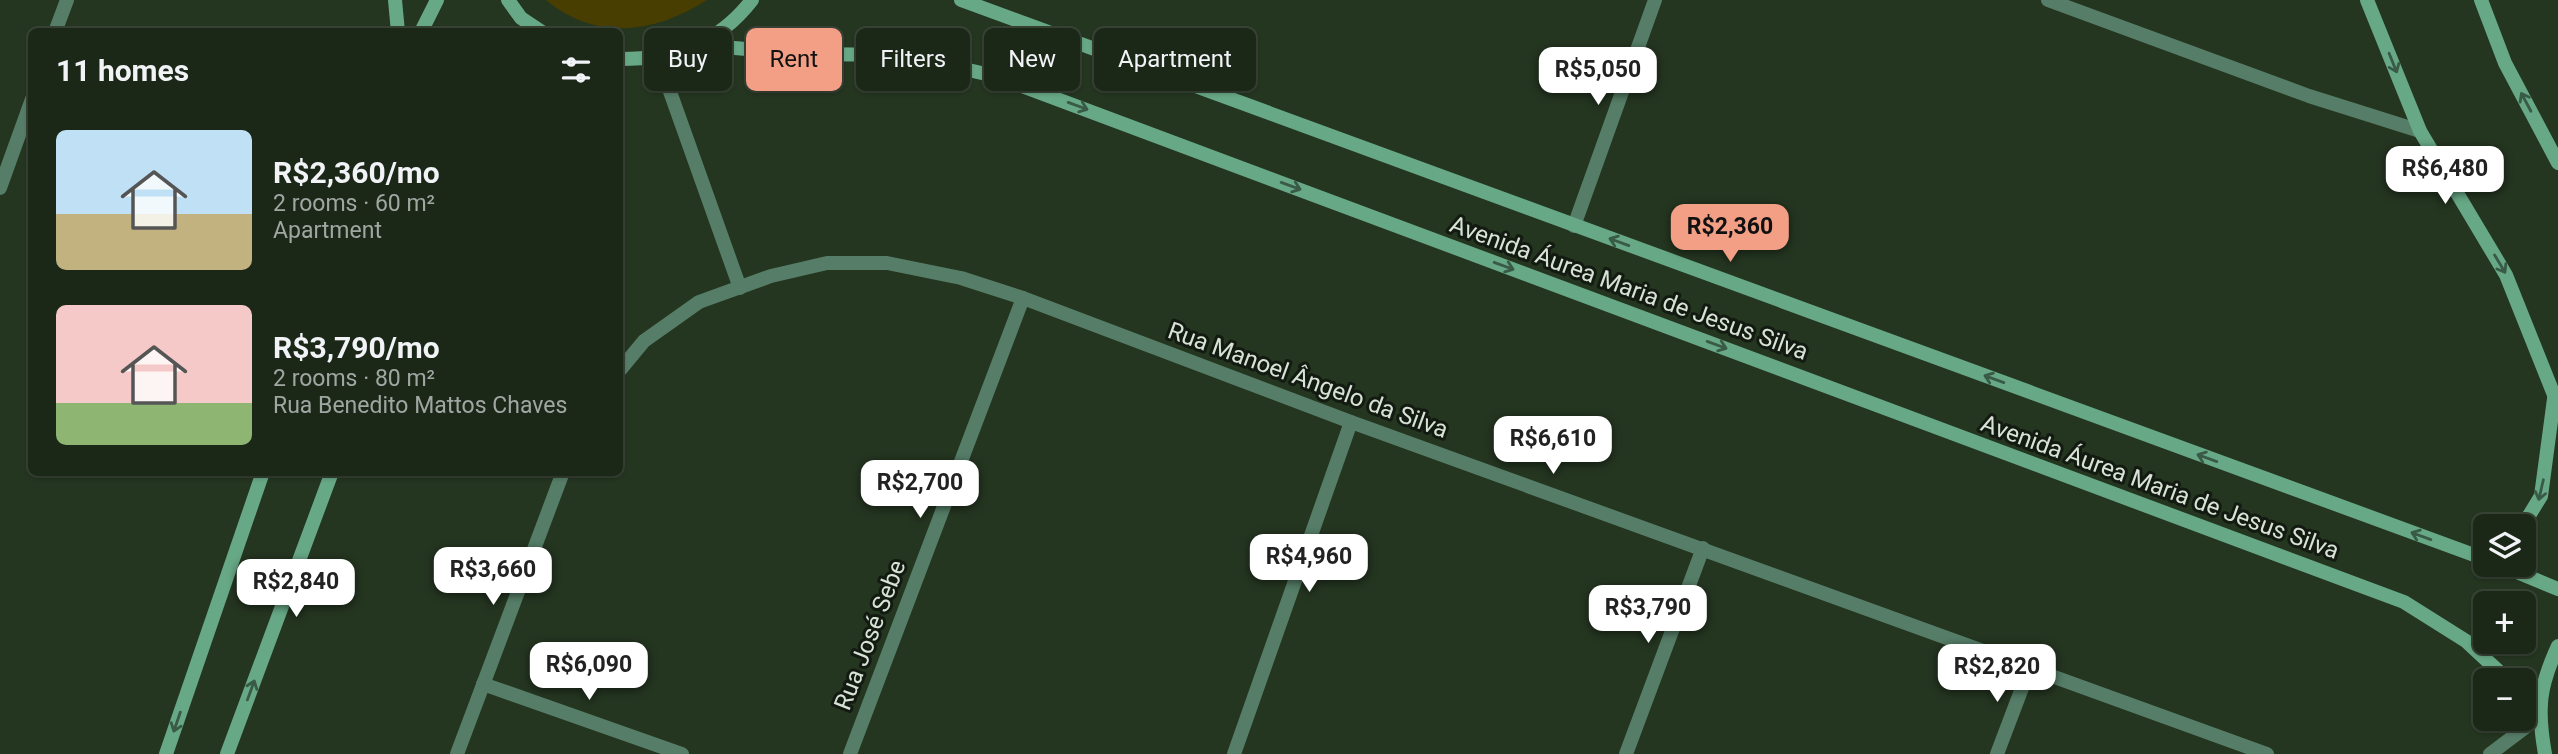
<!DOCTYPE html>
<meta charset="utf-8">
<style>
body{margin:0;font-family:Roboto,sans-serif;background:#283425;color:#f1f3f6;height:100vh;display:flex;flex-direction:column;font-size:26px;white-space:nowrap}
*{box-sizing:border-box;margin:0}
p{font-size:23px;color:#a0a6a2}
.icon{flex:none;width:38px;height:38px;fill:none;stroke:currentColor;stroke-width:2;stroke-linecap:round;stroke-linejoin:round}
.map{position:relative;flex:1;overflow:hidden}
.drawer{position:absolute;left:28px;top:28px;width:595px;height:448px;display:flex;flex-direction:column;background:#1b2818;border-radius:10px;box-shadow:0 2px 5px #0004,0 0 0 2px #394437}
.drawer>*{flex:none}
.hud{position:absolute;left:644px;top:28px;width:665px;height:63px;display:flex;gap:14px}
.controls{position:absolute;left:2473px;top:514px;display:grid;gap:14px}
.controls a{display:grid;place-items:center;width:63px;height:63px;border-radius:10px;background:#1b2818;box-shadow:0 2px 5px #0004,0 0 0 2px #394437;font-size:35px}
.price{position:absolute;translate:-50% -60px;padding:0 16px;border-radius:14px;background:#fff;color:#222;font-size:23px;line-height:46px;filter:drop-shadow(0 2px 4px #0008)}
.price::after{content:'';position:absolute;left:50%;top:42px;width:21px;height:16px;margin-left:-10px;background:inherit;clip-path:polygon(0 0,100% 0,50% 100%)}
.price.on{background:#f39f85;color:#111}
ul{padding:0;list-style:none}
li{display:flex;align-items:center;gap:21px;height:175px;padding:0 28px}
li span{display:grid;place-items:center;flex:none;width:196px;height:140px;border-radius:10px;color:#555}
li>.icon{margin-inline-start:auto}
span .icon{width:84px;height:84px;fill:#fffc;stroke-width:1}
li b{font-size:30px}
h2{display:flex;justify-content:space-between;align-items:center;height:84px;padding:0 28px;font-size:30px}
.tag{padding:0 24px;border-radius:10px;background:#1b2818;box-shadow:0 2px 5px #0004,0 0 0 2px #394437;font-size:24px;line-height:63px}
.tag.on{background:#f39f85;color:#111}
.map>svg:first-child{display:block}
.green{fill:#483e01}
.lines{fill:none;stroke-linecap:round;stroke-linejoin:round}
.street{stroke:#557d67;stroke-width:14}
.secondary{stroke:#67a886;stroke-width:14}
.oneway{stroke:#395a46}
.labels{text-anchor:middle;stroke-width:6;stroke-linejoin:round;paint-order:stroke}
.street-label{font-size:24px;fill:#d8e3d6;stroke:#131a11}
</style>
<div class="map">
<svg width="2558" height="754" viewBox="0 0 2558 754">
<rect width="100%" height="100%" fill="#243520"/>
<path class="green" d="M546,0H707C656,33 596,42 546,0Z"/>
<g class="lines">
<g class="street">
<polyline points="2048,0 2309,96 2420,131"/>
<polyline points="55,32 67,0"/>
<polyline points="658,58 740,288"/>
<polyline points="0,188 32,99"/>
<polyline points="1574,226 1655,0"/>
<polyline points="620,370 644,341 699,302 771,276 827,263 887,263 961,278 1023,298 1351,422 2267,754"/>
<polyline points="483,684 682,754"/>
<polyline points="457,754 563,472"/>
<polyline points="850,754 1023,298"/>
<polyline points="1234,754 1351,422"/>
<polyline points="1626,754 1703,548"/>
<polyline points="1997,754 2030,667"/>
<polyline points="2490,754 2539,717"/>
</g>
<g class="secondary">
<polyline points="395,0 398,32"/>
<polyline points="508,0 521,18 542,32"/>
<polyline points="961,0 2485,559"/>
<polyline points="2367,0 2420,131 2506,275 2558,405"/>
<polyline points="2481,0 2505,63 2558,163"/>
<polyline points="421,32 437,0"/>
<polyline points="699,45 805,54 902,55 995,76 2404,602 2466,641 2509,681"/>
<path d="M620,59C674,59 718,44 752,0"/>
<polyline points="2522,527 2541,496 2554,399"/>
<polyline points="2500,565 2558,589"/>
<polyline points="2524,692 2541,703"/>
<polyline points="166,754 263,472"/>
<polyline points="227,754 332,472"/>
<path d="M2545,754C2537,709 2539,687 2558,646"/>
</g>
</g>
<defs><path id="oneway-shaft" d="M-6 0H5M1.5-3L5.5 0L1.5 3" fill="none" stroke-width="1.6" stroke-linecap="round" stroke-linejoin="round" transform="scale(1.75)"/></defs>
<g class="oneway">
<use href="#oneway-shaft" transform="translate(2393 63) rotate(68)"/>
<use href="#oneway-shaft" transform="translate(2526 102) rotate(-118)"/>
<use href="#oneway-shaft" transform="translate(1078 106) rotate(20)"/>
<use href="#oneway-shaft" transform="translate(1291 186) rotate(20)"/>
<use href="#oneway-shaft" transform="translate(1619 242) rotate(-160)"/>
<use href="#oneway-shaft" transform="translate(2500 264) rotate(59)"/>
<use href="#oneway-shaft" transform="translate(1504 266) rotate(20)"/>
<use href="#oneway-shaft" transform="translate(1717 345) rotate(20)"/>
<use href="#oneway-shaft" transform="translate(1994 379) rotate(-160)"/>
<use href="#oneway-shaft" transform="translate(2207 458) rotate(-160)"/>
<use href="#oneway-shaft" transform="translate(2541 490) rotate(103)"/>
<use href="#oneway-shaft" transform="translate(2421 536) rotate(-160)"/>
<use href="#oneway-shaft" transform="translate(251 690) rotate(-70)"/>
<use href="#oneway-shaft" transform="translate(177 722) rotate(109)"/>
</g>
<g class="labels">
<g class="street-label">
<text transform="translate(1629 288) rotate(20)" y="8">Avenida Áurea Maria de Jesus Silva</text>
<text transform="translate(1308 380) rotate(20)" y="8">Rua Manoel Ângelo da Silva</text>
<text transform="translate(2160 487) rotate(20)" y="8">Avenida Áurea Maria de Jesus Silva</text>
<text transform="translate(870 635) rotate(-69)" y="8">Rua José Sebe</text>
</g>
</g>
</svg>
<div class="controls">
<a><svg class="icon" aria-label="layers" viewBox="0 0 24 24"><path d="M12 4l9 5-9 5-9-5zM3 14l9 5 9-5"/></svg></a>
<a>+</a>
<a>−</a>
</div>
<b class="price" style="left:1598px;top:107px">R$5,050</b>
<b class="price" style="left:2445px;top:206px">R$6,480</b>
<b class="price on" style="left:1730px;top:264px">R$2,360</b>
<b class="price" style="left:1553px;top:476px">R$6,610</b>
<b class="price" style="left:920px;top:520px">R$2,700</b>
<b class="price" style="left:1309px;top:594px">R$4,960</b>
<b class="price" style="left:493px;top:607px">R$3,660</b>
<b class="price" style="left:296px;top:619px">R$2,840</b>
<b class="price" style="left:1648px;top:645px">R$3,790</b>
<b class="price" style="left:589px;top:702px">R$6,090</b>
<b class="price" style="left:1997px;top:704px">R$2,820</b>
<div class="hud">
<a class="tag">Buy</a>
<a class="tag on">Rent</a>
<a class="tag">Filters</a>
<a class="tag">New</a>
<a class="tag">Apartment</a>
</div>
<section class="drawer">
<h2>11 homes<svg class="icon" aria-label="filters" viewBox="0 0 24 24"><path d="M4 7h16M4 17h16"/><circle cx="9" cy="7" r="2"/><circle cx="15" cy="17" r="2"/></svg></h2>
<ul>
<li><span style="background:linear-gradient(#bfe0f5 60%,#c2b280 0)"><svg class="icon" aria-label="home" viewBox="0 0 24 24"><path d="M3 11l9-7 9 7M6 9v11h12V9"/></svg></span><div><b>R$2,360/mo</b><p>2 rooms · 60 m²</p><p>Apartment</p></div></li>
<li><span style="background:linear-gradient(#f6c9c9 70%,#8fb573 0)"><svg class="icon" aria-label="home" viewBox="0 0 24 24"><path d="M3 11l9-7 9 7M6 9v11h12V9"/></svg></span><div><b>R$3,790/mo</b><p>2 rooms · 80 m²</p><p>Rua Benedito Mattos Chaves</p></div></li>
</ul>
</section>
</div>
